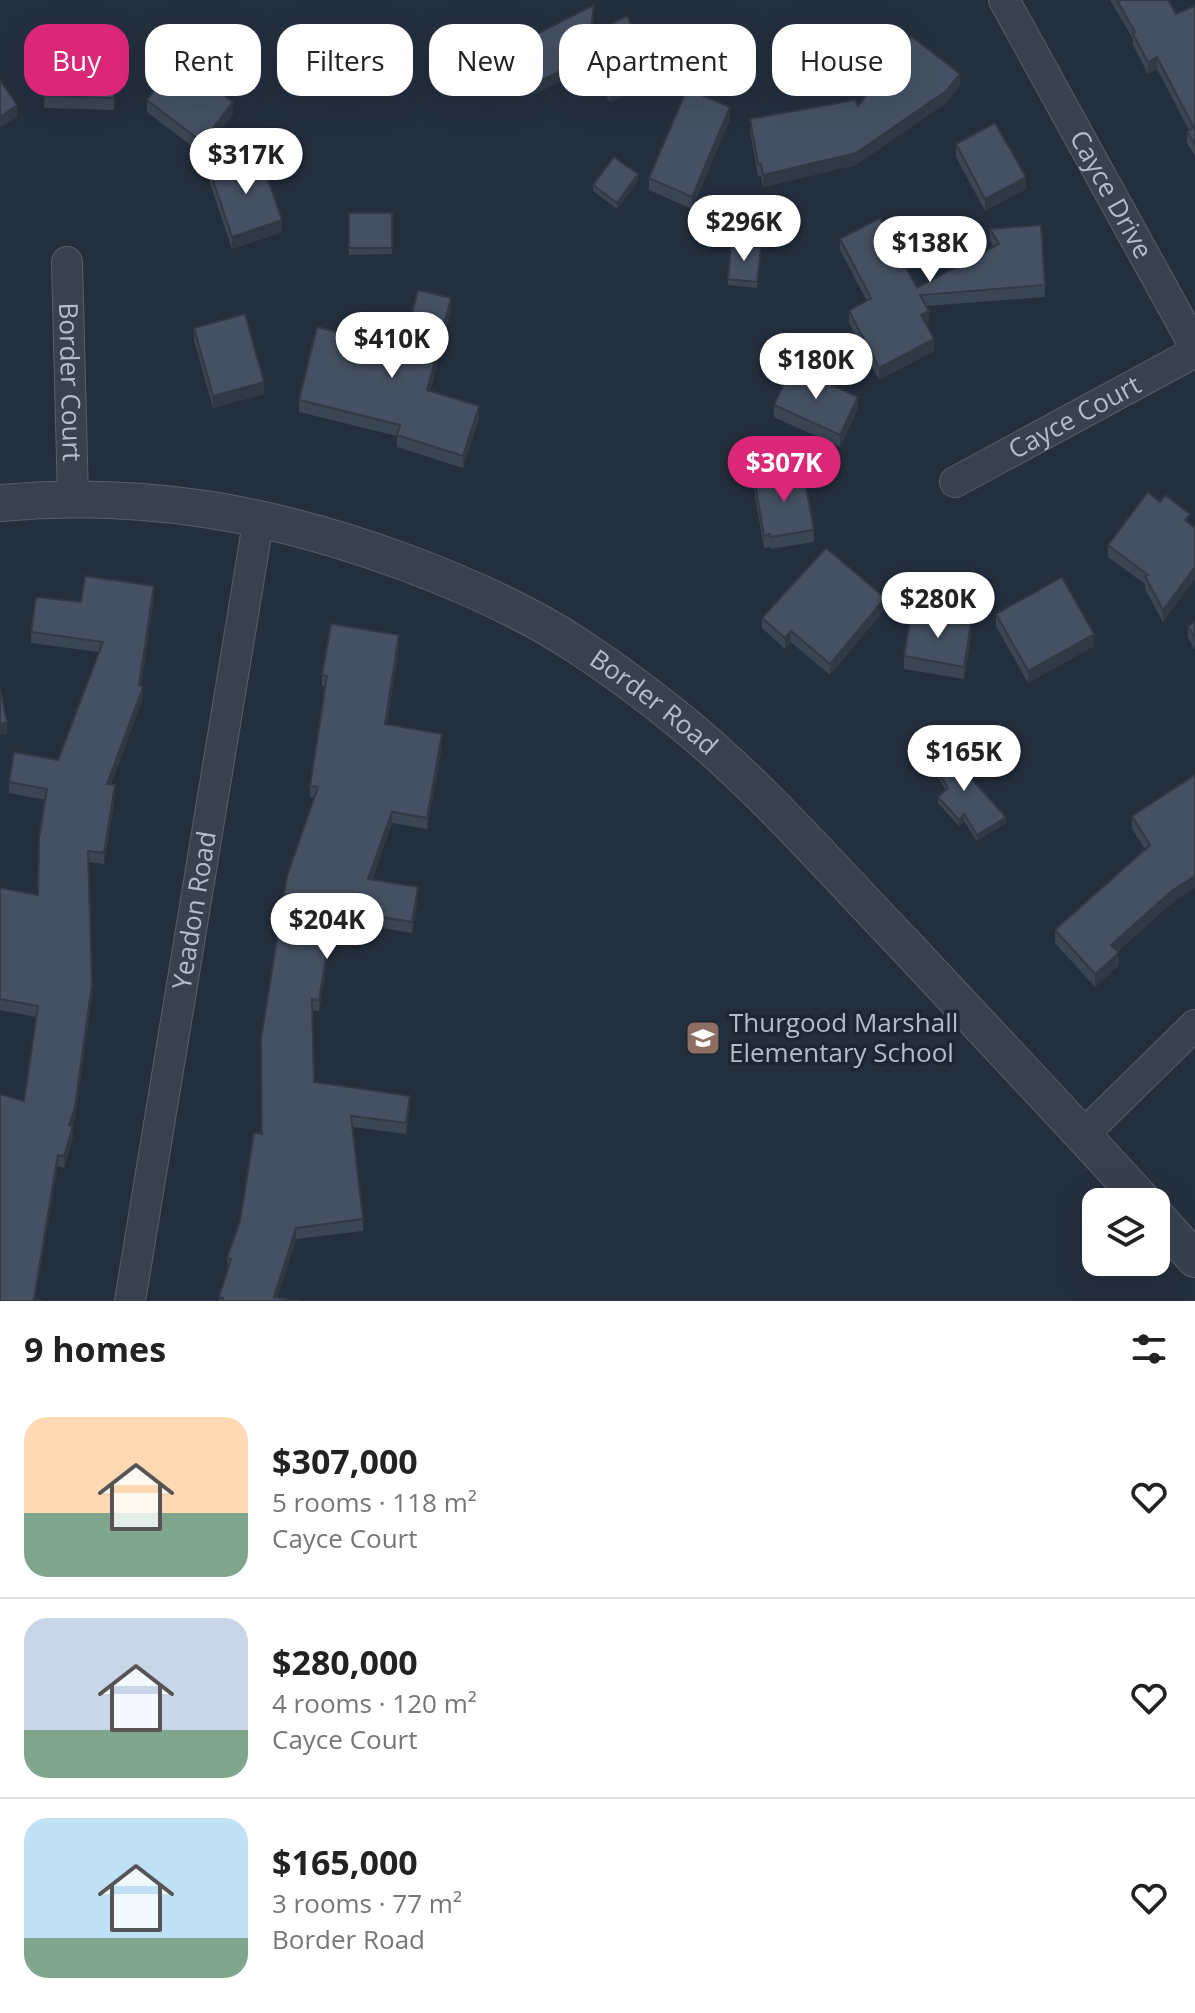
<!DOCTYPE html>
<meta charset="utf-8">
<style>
body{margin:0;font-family:"Open Sans",sans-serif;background:#f2f2f2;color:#222;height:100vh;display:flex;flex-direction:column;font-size:30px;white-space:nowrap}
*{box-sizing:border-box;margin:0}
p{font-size:26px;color:#767676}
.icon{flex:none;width:44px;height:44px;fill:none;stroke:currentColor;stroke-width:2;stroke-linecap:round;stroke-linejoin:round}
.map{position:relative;height:1301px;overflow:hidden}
.sheet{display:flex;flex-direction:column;background:#fff;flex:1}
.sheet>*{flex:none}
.guide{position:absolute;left:24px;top:24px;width:1148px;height:72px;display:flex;gap:16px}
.fabs{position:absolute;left:1082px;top:1188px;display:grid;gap:16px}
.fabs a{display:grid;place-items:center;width:88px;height:88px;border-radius:16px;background:#fff;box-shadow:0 8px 32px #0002;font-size:40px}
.price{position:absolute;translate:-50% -68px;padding:0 18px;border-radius:28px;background:#fff;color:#222;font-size:26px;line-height:52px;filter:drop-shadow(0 2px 4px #0008)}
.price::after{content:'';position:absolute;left:50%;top:48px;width:24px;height:18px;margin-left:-12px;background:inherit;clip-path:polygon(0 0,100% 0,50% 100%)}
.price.selected{background:#db2777;color:#fff}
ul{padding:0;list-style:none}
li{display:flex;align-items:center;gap:24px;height:200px;padding:0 24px}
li+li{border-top:2px solid #e0e0e0}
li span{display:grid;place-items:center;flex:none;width:224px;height:160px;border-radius:24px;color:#555}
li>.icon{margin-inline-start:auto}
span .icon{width:96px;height:96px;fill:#fffc;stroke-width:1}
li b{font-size:34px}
h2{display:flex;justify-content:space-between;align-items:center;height:96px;padding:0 24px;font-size:34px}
.chip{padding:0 28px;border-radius:24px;background:#fff;box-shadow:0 8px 32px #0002;font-size:28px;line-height:72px}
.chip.selected{background:#db2777;color:#fff}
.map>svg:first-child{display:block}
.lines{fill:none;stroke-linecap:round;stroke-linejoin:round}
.minor-casing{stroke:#565f6c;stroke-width:32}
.tertiary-casing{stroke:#565f6c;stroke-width:38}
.minor{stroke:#38414e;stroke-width:30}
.tertiary{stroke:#38414e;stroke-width:36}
.wall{fill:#3b4654}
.shaded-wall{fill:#303945}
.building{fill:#455162;stroke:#303945;stroke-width:2}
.labels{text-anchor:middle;stroke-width:7;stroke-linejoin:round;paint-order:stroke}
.street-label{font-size:26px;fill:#b4bcc9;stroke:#1d2633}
.poi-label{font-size:26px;fill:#b4bcc9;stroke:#1d2633;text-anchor:start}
</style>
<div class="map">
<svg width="1195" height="1301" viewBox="0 0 1195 1301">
<rect width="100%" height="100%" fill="#242f3e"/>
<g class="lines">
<defs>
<g id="minor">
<path id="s1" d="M1004,0L1195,347"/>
<path id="s2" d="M67,262L73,500"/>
<path id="s3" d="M955,482L1195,352"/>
<polyline points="1083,1135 1195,1025"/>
<path id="s4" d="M130,1301L259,517"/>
</g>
<g id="tertiary">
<path id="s5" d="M0,503C145,490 272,513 407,563C466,585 525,611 578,646C613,669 647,694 680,721C762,788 831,868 904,944C984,1030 1065,1115 1144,1202"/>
<polyline points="1156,1216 1195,1259"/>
</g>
</defs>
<use href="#minor" class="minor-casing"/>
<use href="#tertiary" class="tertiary-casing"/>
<use href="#minor" class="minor"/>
<use href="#tertiary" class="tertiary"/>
</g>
<g class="wall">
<polygon points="1110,0 1168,0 1176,14 1195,6 1195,156 1187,143 1187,131 1189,130 1157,69 1148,74 1133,45 1133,39"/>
<polygon points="594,15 591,34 654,80 610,103 588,57 586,68 535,94 515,56 515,45"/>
<polygon points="46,47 116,48 114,110 44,108"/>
<polygon points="960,86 946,103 856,165 763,187 761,176 758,176 750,131 750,119 858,106"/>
<polygon points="147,100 233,114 202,154 147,112"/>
<polygon points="730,119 692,209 649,190 649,178"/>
<polygon points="956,144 1026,189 985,211 956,157"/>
<polygon points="210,171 282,232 232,249 210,183"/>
<polygon points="638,181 617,209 593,191 593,185"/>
<polygon points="349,213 392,213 392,254 349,255"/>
<polygon points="990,229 1045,285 1045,297 926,306 929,323 926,324 934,351 879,380 849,323 849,311 867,301 840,250 840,239 917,288 994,247 990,241"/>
<polygon points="761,247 757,288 728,285 728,279"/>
<polygon points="451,311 430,391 479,418 463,468 397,447 397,436 299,412 299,400 403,348"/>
<polygon points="194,328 264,394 213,408 194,340"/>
<polygon points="774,405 858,409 840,447 774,417"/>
<polygon points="754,478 814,530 814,542 770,549 770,547 764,548 754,490"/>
<polygon points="1165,495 1163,622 1145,589 1145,584 1108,557 1108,545 1160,502"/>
<polygon points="154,597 141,686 143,698 111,784 115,796 104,864 89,862 92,995 75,1118 72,1126 73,1137 64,1168 58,1166 0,1301 24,1101 36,1017 0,1010 0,888 38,895 46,800 9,793 9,782 58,760 99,652 31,643 31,632 81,602"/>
<polygon points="885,609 830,675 791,642 785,649 762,628 762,618"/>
<polygon points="996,614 1094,646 1028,683 996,626"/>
<polygon points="1195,622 1195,650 1188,638 1188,626"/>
<polygon points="971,636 964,679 904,669 904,656"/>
<polygon points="399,647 387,724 442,745 427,829 392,823 372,880 418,898 412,933 334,920 319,1011 312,1010 314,1082 410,1108 406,1134 353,1127 363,1219 363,1231 296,1239 277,1298 300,1301 219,1301 219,1297 228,1269 227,1258 240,1221 262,1134 314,798 310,797 310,786 325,687 322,686 322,675"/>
<polygon points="925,751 1006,823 977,841 964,821 959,826 938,803 938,797 946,790 925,757"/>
<polygon points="1195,775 1173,902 1117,952 1119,965 1095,987 1055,943 1055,930 1145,849 1132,829 1132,816"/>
</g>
<g class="shaded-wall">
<polygon points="588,47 586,68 535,94 535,84"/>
<polygon points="1157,57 1157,69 1148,74 1148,62"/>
<polygon points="654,70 654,80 610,103 610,92"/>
<polygon points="960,74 960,86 946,103 856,165 763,187 763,175"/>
<polygon points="233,102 233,114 202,154 202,142"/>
<polygon points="17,105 17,117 0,128 0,117"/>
<polygon points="730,107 730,119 692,209 692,197"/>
<polygon points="638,174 638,181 617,209 617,203"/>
<polygon points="1026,177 1026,189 985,211 985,199"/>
<polygon points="282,220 282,232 232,249 232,237"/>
<polygon points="451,298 451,311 427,402 427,390"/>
<polygon points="929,311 929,323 921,327 921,315"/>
<polygon points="934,339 934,351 879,380 879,368"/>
<polygon points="264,382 264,394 213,408 213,396"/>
<polygon points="858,397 858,409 840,447 840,435"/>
<polygon points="479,406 479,418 463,468 463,456"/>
<polygon points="1195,567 1195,579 1163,622 1163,610"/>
<polygon points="154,586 154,597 139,697 139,685"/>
<polygon points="885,598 885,609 830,675 830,664"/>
<polygon points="971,624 971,636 964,679 964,667"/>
<polygon points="791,631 791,642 785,649 785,638"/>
<polygon points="1094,634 1094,646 1028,683 1028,671"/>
<polygon points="399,635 399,647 385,735 385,724"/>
<polygon points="143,687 143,698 107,795 107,784"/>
<polygon points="7,722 7,734 0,735 0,724"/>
<polygon points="442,734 442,745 427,829 427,818"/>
<polygon points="115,785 115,796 104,864 104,853"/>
<polygon points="392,812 392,823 368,890 368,879"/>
<polygon points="964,814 964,821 959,826 959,820"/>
<polygon points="1006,817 1006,823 977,841 977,835"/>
<polygon points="1195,876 1195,888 1173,902 1111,957 1111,945 1173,890"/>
<polygon points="418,887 418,898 412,933 412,922"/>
<polygon points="334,909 334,920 319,1011 319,1000"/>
<polygon points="1119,953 1119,965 1095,987 1095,974"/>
<polygon points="92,984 92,995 75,1118 69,1136 69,1125"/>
<polygon points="410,1096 410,1108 406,1134 406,1123"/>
<polygon points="73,1126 73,1137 64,1168 64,1156"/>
<polygon points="58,1155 58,1166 35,1301 34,1301"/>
<polygon points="296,1228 296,1239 276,1301 274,1297"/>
</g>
<g class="building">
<polygon points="1117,0 1168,0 1176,14 1195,6 1195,145 1187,131 1194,128 1157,57 1148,62 1133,34 1135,32"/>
<polygon points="594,5 590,35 627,16 654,70 610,92 588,47 586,58 535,84 515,45"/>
<polygon points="911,36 960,74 946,91 856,153 763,175 761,164 758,164 750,119 855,100 858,106"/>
<polygon points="46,47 116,48 114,98 44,96"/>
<polygon points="177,60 233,102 202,142 147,100"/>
<polygon points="0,80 17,105 0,117"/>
<polygon points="687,89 730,107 692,197 649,178"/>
<polygon points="995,123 1026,177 985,199 956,144"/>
<polygon points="259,154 282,220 232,237 210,171"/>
<polygon points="614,157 638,174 617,203 593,185"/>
<rect x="349" y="213" width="43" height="35"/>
<polygon points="880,218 917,288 999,244 990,229 1041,225 1045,285 920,295 929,311 921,315 934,339 879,368 849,311 871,298 840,239"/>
<polygon points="731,244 761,247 757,282 728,279"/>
<polygon points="418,290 451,298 427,390 479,406 463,456 397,435 400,425 299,400 317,327 403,348"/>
<polygon points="245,314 264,382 213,396 194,328"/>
<polygon points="792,366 858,397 840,435 774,405"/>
<polygon points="803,470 814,530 770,537 770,534 764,536 754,478"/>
<polygon points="1148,492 1160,502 1165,495 1190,514 1185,520 1195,528 1195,567 1163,610 1145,576 1148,575 1108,545"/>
<polygon points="826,548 885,598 830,664 791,631 785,638 762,618"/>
<polygon points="85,576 154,586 139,685 143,687 107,784 115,785 104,853 88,851 92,984 75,1107 69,1125 73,1126 64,1156 58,1155 34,1299 42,1301 0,1301 0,1094 24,1101 38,1006 0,999 0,888 38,895 39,838 47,789 9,782 14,752 58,760 103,642 31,632 36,597 81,602"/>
<polygon points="1062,577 1094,634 1028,671 996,614"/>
<polygon points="911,614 971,624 964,667 904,656"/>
<polygon points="1195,622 1195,638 1188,626"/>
<polygon points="331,624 399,635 385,724 442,734 427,818 392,812 368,879 418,887 412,922 334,909 319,1000 312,999 314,1082 410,1096 406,1123 351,1116 363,1219 296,1228 274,1297 300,1301 223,1301 223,1298 219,1297 231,1259 227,1258 240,1221 254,1133 262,1134 261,1039 287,876 318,787 310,786 327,676 322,675"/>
<polygon points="0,689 7,722 0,724"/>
<polygon points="937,742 1006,817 977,835 964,814 959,820 938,797 948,788 925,751"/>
<polygon points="1195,775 1195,876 1173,890 1111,945 1119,953 1095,974 1055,930 1150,845 1132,816"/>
</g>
<defs>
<symbol id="school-square" viewBox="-11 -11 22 22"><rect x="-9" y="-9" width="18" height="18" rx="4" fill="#8d6e63" stroke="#1d2633"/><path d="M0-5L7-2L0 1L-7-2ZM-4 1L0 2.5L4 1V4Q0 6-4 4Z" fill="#fff"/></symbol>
</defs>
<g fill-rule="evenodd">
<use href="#school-square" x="683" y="1018" width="40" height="40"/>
</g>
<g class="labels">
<g class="street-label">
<text dy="9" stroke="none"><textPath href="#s1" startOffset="222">Cayce Drive</textPath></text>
<text dy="9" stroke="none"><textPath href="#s2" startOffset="120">Border Court</textPath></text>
<text dy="9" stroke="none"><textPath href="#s3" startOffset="136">Cayce Court</textPath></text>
<text dy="9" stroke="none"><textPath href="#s5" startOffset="700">Border Road</textPath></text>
<text dy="9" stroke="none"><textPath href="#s4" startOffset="396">Yeadon Road</textPath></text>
</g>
<g class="poi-label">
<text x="729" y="1032">Thurgood Marshall<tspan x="729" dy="30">Elementary School</tspan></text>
</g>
</g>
</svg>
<div class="fabs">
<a><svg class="icon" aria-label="layers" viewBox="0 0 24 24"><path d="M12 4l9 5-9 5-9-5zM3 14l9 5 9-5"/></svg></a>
</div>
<b class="price" style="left:246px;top:196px">$317K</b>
<b class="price" style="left:744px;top:263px">$296K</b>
<b class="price" style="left:930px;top:284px">$138K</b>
<b class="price" style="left:392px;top:380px">$410K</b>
<b class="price" style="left:816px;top:401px">$180K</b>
<b class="price selected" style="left:784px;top:504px">$307K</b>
<b class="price" style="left:938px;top:640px">$280K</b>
<b class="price" style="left:964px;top:793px">$165K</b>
<b class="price" style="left:327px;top:961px">$204K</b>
<div class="guide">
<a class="chip selected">Buy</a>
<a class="chip">Rent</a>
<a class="chip">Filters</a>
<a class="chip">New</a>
<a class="chip">Apartment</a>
<a class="chip">House</a>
</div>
</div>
<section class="sheet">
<h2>9 homes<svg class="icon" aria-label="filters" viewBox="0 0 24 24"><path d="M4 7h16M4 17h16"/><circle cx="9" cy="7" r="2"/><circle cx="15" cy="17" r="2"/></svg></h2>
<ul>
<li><span style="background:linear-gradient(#ffd9b3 60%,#7fa58c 0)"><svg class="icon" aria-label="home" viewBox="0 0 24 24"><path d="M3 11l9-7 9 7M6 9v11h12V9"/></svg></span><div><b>$307,000</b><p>5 rooms · 118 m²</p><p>Cayce Court</p></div><svg class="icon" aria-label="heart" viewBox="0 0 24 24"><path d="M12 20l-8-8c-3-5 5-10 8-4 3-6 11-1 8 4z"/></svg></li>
<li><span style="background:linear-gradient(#c9d6e8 70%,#7fa58c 0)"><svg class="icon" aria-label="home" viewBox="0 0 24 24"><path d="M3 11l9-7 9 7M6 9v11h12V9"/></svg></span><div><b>$280,000</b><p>4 rooms · 120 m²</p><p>Cayce Court</p></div><svg class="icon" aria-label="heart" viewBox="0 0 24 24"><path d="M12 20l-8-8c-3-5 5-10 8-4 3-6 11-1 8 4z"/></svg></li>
<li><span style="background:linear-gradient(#bfe0f5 75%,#7fa58c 0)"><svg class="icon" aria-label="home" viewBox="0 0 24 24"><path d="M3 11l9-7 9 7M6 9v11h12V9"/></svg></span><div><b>$165,000</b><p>3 rooms · 77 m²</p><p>Border Road</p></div><svg class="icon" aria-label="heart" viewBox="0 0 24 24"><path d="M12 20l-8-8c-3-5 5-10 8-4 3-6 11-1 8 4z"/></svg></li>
</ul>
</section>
